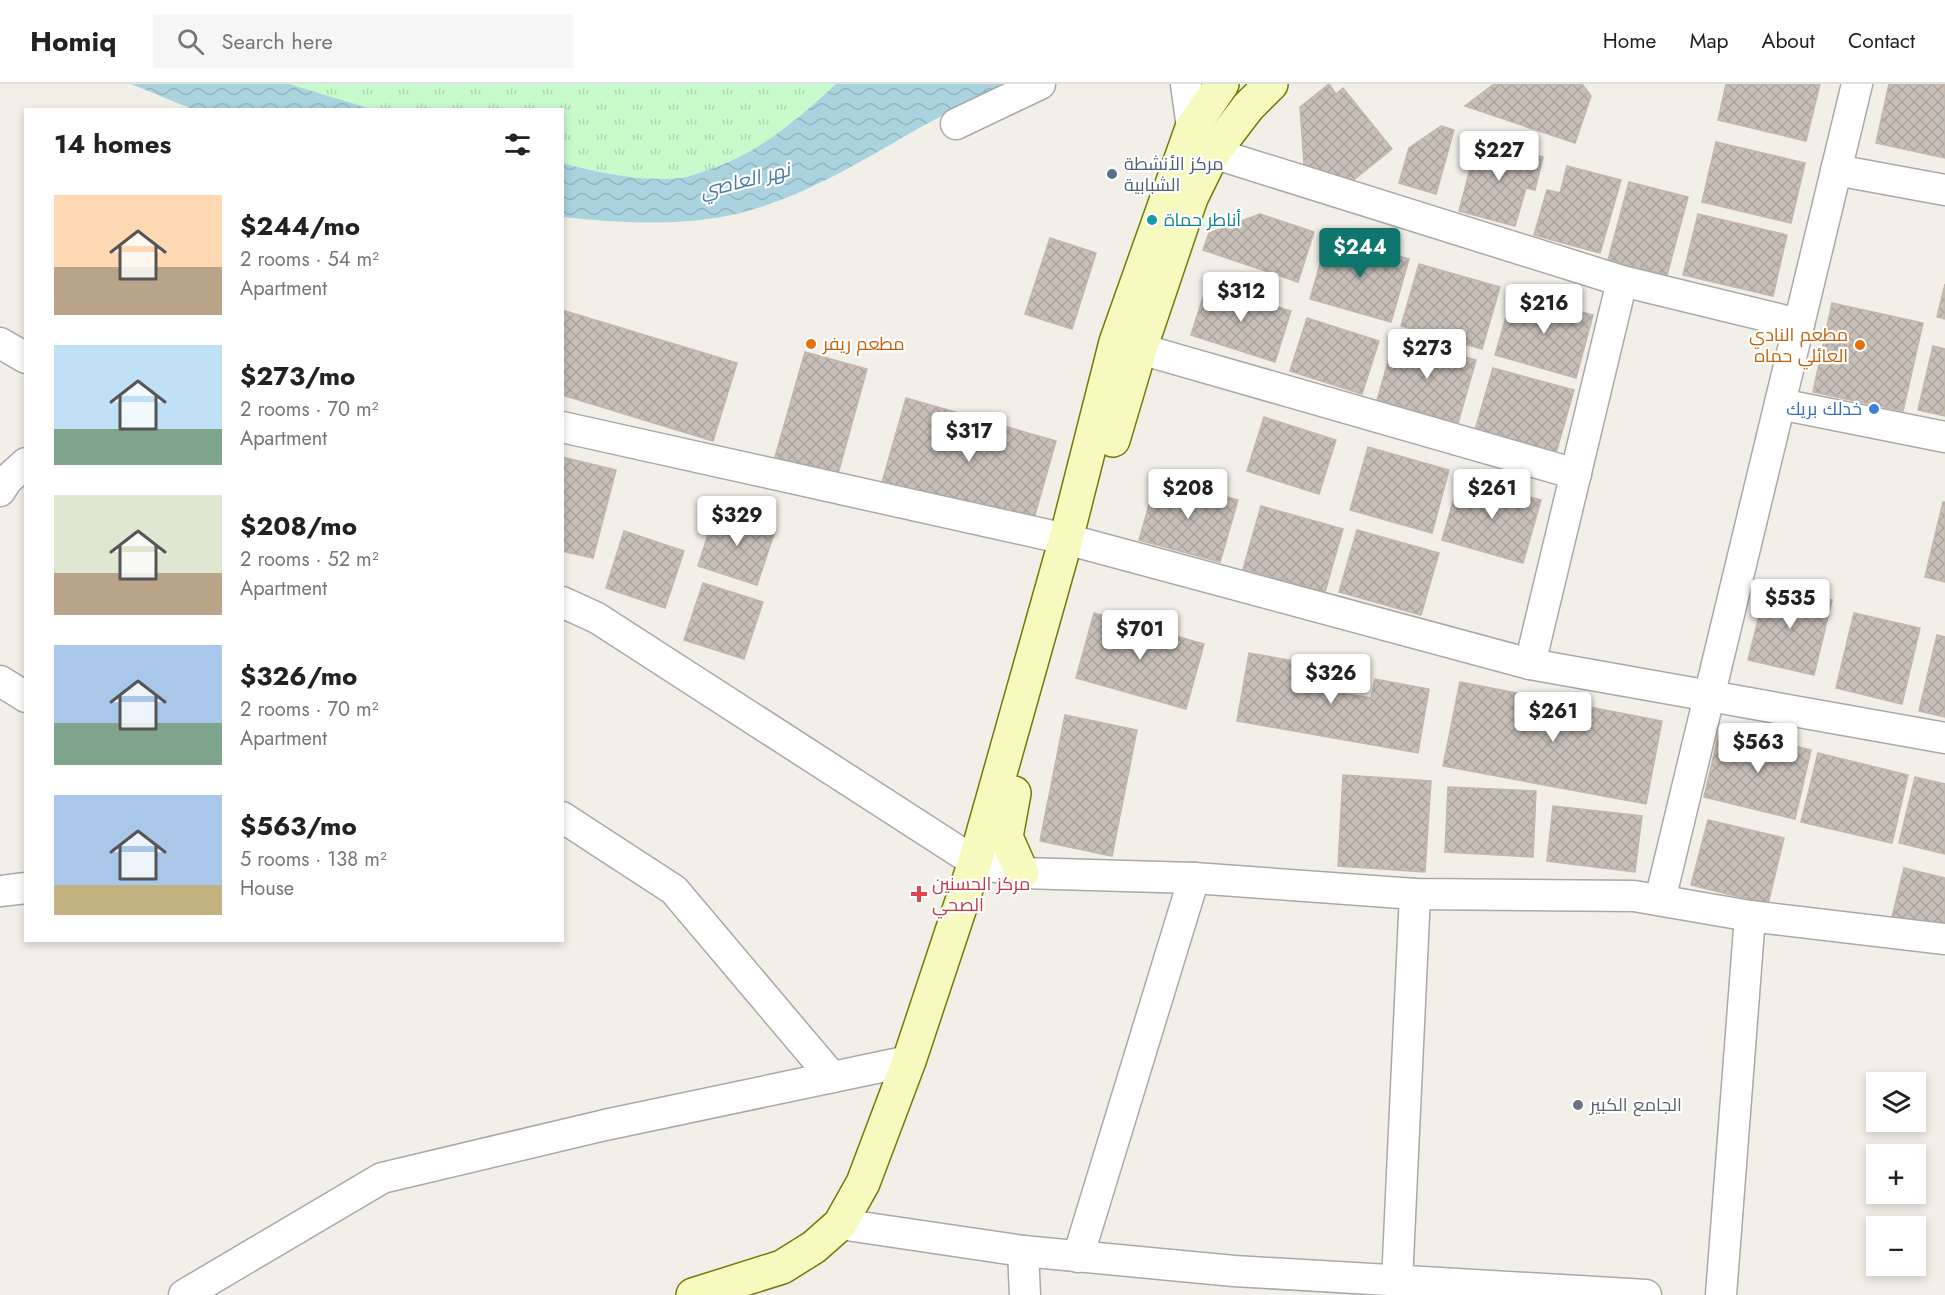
<!DOCTYPE html>
<meta charset="utf-8">
<style>
body{margin:0;font-family:Jost,Cairo,sans-serif;background:#f6f6f6;color:#222;height:100vh;display:flex;flex-direction:column;font-size:22px;white-space:nowrap}
*{box-sizing:border-box;margin:0}
p{font-size:20px;color:#767676}
.icon{flex:none;width:33px;height:33px;fill:none;stroke:currentColor;stroke-width:2;stroke-linecap:round;stroke-linejoin:round}
.map{position:relative;flex:1;overflow:hidden}
.drawer{position:absolute;left:24px;top:24px;width:540px;height:834px;display:flex;flex-direction:column;background:#fff;border-radius:0px;box-shadow:0 3px 9px #0003}
.drawer>*{flex:none}
.controls{position:absolute;left:1866px;top:988px;display:grid;gap:12px}
.controls a{display:grid;place-items:center;width:60px;height:60px;border-radius:0px;background:#fff;box-shadow:0 3px 9px #0003;font-size:30px}
.price{position:absolute;translate:-50% -51px;padding:0 14px;border-radius:6px;background:#fff;color:#222;font-size:20px;line-height:39px;filter:drop-shadow(0 2px 3px #0008)}
.price::after{content:'';position:absolute;left:50%;top:36px;width:18px;height:14px;margin-left:-9px;background:inherit;clip-path:polygon(0 0,100% 0,50% 100%)}
.price.on{background:#0f766e;color:#fff}
ul{padding:0;list-style:none}
li{display:flex;align-items:center;gap:18px;height:150px;padding:0 30px}
li span{display:grid;place-items:center;flex:none;width:168px;height:120px;border-radius:0px;color:#555}
li>.icon{margin-inline-start:auto}
span .icon{width:72px;height:72px;fill:#fffc;stroke-width:1}
li b{font-size:26px}
h2{display:flex;justify-content:space-between;align-items:center;height:72px;padding:0 30px;font-size:26px}
header{display:flex;align-items:center;gap:36px;box-sizing:border-box;height:84px;padding:0 30px;background:#fff;border-bottom:2px solid #e0e0e0}
header strong{font-size:28px}
nav{display:flex;gap:33px;margin-inline-start:auto;font-size:21px}
.search{width:420px;height:54px;background:#f6f6f6;display:flex;align-items:center;gap:15px;box-sizing:border-box;padding:0 21px;border-radius:0px;color:#767676;font-size:22px}
.map>svg:first-child{display:block}
.park{fill:url(#park-tufts)}
.water{fill:url(#water-waves)}
.building{fill:url(#building-cross-hatch);stroke:#c4b6ab;stroke-width:1.5}
.lines{fill:none;stroke-linecap:round;stroke-linejoin:round}
.minor-casing{stroke:#a9a9a9;stroke-width:33}
.secondary-casing{stroke:#707d05;stroke-width:36}
.minor{stroke:#fff;stroke-width:30}
.secondary{stroke:#f7fabf;stroke-width:33}
.service-dot{fill:#5c6f8a;stroke:#fff;stroke-width:2}
.culture-dot{fill:#0f9aa8;stroke:#fff;stroke-width:2}
.food-dot{fill:#e8710a;stroke:#fff;stroke-width:2}
.shop-dot{fill:#3f7fe0;stroke:#fff;stroke-width:2}
.health-dot{fill:#e0444e;stroke:#fff;stroke-width:2}
.worship-dot{fill:#6b7280;stroke:#fff;stroke-width:2}
.labels{text-anchor:middle;stroke-width:4.5;stroke-linejoin:round;paint-order:stroke}
.service-label{font-size:18px;fill:#4e5e75;stroke:#fff;text-anchor:start}
.culture-label{font-size:18px;fill:#0d838f;stroke:#fff;text-anchor:start}
.food-label{font-size:18px;fill:#c56008;stroke:#fff;text-anchor:end}
.shop-label{font-size:18px;fill:#366cbe;stroke:#fff;text-anchor:end}
.health-label{font-size:18px;fill:#be3a42;stroke:#fff;text-anchor:start}
.worship-label{font-size:18px;fill:#5b616d;stroke:#fff;text-anchor:start}
.water-label{font-size:20px;font-style:italic;fill:#4a7aab;stroke:#fff}
</style>
<header>
<strong>Homiq</strong>
<div class="search"><svg class="icon" aria-label="search" viewBox="0 0 24 24"><circle cx="10" cy="10" r="6"/><path d="M15 15l6 6"/></svg>Search here</div>
<nav><a>Home</a><a>Map</a><a>About</a><a>Contact</a></nav>
</header>
<div class="map">
<svg width="1945" height="1211" viewBox="0 0 1945 1211">
<defs>
<pattern id="park-tufts" width="24" height="20" patternUnits="userSpaceOnUse" patternTransform="scale(1.5)"><rect width="24" height="20" fill="#c8facc"/><path d="M3 7l-1-3M5 7V3M7 7l1-3M15 17l-1-3M17 17v-4M19 17l1-3" fill="none" stroke="#acd6af"/></pattern>
<pattern id="water-waves" width="16" height="10" patternUnits="userSpaceOnUse" patternTransform="scale(1.5)"><rect width="16" height="10" fill="#aad3df"/><path d="M0 5q4-4 8 0t8 0" fill="none" stroke="#92b5bf"/></pattern>
<pattern id="building-cross-hatch" width="8" height="8" patternUnits="userSpaceOnUse" patternTransform="scale(1.5)"><rect width="8" height="8" fill="#c7bfb8"/><path d="M0 0l8 8M0 8l8-8" fill="none" stroke="#aba49e"/></pattern>
</defs>
<rect width="100%" height="100%" fill="#f2efe9"/>
<path class="park" d="M289,0H836C797,36 758,70 707,86C699,89 689,93 681,94C642,98 600,89 563,79L562,26L371,25Z"/>
<g class="water">
<polygon points="131,0 289,0 371,25 192,25"/>
<path d="M836,0H1011C981,14 949,27 921,43C863,76 804,113 740,129C683,143 620,139 563,133L562,79C600,89 641,98 681,94C689,93 699,89 707,86C758,70 797,36 836,0Z"/>
</g>
<g class="building">
<polygon points="1329,0 1336,10 1343,4 1392,65 1346,102 1304,80 1300,23"/>
<polygon points="1494,0 1582,0 1591,12 1575,59 1465,22"/>
<polygon points="1726,0 1820,0 1806,57 1718,36"/>
<polygon points="1889,0 1945,0 1945,74 1876,59"/>
<polygon points="1441,42 1454,46 1436,110 1399,99 1409,64"/>
<polygon points="1478,55 1543,73 1535,106 1526,104 1515,142 1459,127"/>
<polygon points="1716,58 1805,79 1791,139 1702,118"/>
<polygon points="1567,82 1621,96 1600,169 1534,151 1547,106 1560,109"/>
<polygon points="1629,98 1688,113 1667,191 1608,176"/>
<polygon points="1260,130 1314,148 1298,198 1203,166 1209,149"/>
<polygon points="1698,130 1787,151 1773,212 1683,191"/>
<polygon points="1328,152 1409,175 1391,238 1310,215"/>
<polygon points="1050,154 1096,169 1072,245 1025,230"/>
<polygon points="1419,180 1500,203 1482,265 1401,242"/>
<polygon points="1945,200 1945,235 1937,233"/>
<polygon points="1207,201 1291,227 1275,278 1191,251"/>
<polygon points="1513,209 1593,231 1576,294 1495,271"/>
<polygon points="1832,219 1923,239 1903,327 1813,308"/>
<polygon points="562,226 737,279 713,357 562,311"/>
<polygon points="1307,234 1379,257 1362,310 1290,287"/>
<polygon points="1395,254 1476,276 1458,339 1377,316"/>
<polygon points="1933,262 1945,265 1945,332 1918,326"/>
<polygon points="805,268 867,285 836,397 773,380"/>
<polygon points="1493,284 1574,306 1556,369 1475,346"/>
<polygon points="906,314 1056,357 1031,445 881,402"/>
<polygon points="1264,333 1336,356 1319,410 1247,387"/>
<polygon points="1368,363 1449,386 1432,449 1350,426"/>
<polygon points="562,373 616,386 593,474 562,467"/>
<polygon points="1157,393 1238,416 1220,478 1139,456"/>
<polygon points="1460,393 1541,416 1523,479 1442,456"/>
<polygon points="1943,418 1945,418 1945,498 1925,493"/>
<polygon points="1261,422 1343,445 1325,508 1243,485"/>
<polygon points="716,425 776,444 757,501 698,482"/>
<polygon points="1357,446 1439,469 1421,531 1339,508"/>
<polygon points="624,447 684,467 665,524 606,504"/>
<polygon points="703,499 763,518 744,575 684,556"/>
<polygon points="1767,500 1832,516 1814,591 1748,576"/>
<polygon points="1094,529 1204,560 1186,625 1076,594"/>
<polygon points="1854,529 1920,544 1902,620 1836,604"/>
<polygon points="1937,551 1945,553 1945,633 1919,627"/>
<polygon points="1249,569 1328,583 1324,606 1371,614 1375,595 1429,605 1418,669 1237,637"/>
<polygon points="1460,598 1662,637 1646,720 1443,682"/>
<polygon points="1065,631 1137,646 1112,772 1040,757"/>
<polygon points="1720,644 1811,666 1795,735 1704,713"/>
<polygon points="1818,669 1908,691 1892,759 1801,738"/>
<polygon points="1343,691 1431,697 1425,788 1338,782"/>
<polygon points="1915,693 1945,700 1945,770 1899,759"/>
<polygon points="1448,703 1536,707 1533,773 1445,768"/>
<polygon points="1553,722 1642,732 1635,788 1547,777"/>
<polygon points="1708,736 1784,754 1768,820 1691,801"/>
<polygon points="1904,784 1945,794 1945,846 1892,833"/>
</g>
<g class="lines">
<defs>
<g id="minor">
<polyline points="1186,0 1192,44 1213,69 1622,197 1799,240"/>
<polyline points="956,40 1040,0"/>
<polyline points="1836,86 1945,106"/>
<polyline points="1116,258 1576,390"/>
<polyline points="0,259 26,274"/>
<polyline points="1780,320 1945,353"/>
<polyline points="562,343 1066,455 1530,580 1945,654"/>
<polyline points="0,407 7,396 26,379"/>
<polyline points="562,518 597,534 975,778 1022,789 1194,794 1415,810 1634,812 1750,832 1945,855"/>
<polyline points="1530,580 1622,197"/>
<polyline points="0,597 26,613"/>
<polyline points="562,733 674,806 832,993"/>
<polyline points="0,807 26,804"/>
<polyline points="1660,816 1857,0"/>
<polyline points="840,1140 1023,1167 1234,1187 1646,1211"/>
<polyline points="1023,1167 1025,1211"/>
<polyline points="1078,1173 1194,794"/>
<polyline points="1397,1198 1415,810"/>
<polyline points="184,1211 382,1094 605,1041 909,977"/>
<polyline points="1721,1211 1750,832"/>
</g>
<g id="secondary">
<polyline points="1113,356 1140,265 1191,114 1213,69 1248,23 1271,0"/>
<polyline points="1014,709 1006,753 1022,789"/>
<polyline points="693,1211 782,1183 814,1163 840,1140 863,1099 909,977 975,778 1066,455 1116,258 1192,44 1222,0"/>
</g>
</defs>
<use href="#minor" class="minor-casing"/>
<use href="#secondary" class="secondary-casing"/>
<use href="#minor" class="minor"/>
<use href="#secondary" class="secondary"/>
</g>
<circle class="service-dot" cx="1112" cy="90" r="6"/>
<circle class="culture-dot" cx="1152" cy="136" r="6"/>
<g class="food-dot">
<circle cx="811" cy="260" r="6"/>
<circle cx="1860" cy="261" r="6"/>
</g>
<circle class="shop-dot" cx="1874" cy="325" r="6"/>
<path class="health-dot" d="M916 801h6v6h6v6h-6v6h-6v-6h-6v-6h6z"/>
<circle class="worship-dot" cx="1578" cy="1021" r="6"/>
<g class="labels">
<g class="service-label">
<text x="1124" y="86">مركز الأنشطة<tspan x="1124" dy="21">الشبابية</tspan></text>
</g>
<g class="culture-label">
<text x="1164" y="142">أناطر حماة</text>
</g>
<g class="food-label">
<text x="1848" y="257">مطعم النادي<tspan x="1848" dy="21">العائلي حماه</tspan></text>
<text x="823" y="266" text-anchor="start">مطعم ريفر</text>
</g>
<g class="shop-label">
<text x="1862" y="331">خدلك بريك</text>
</g>
<g class="health-label">
<text x="932" y="806">مركز الحسنين<tspan x="932" dy="21">الصحي</tspan></text>
</g>
<g class="worship-label">
<text x="1590" y="1027">الجامع الكبير</text>
</g>
<g class="water-label">
<text transform="translate(745 96) rotate(-14)" y="7">نهر العاصي</text>
</g>
</g>
</svg>
<div class="controls">
<a><svg class="icon" aria-label="layers" viewBox="0 0 24 24"><path d="M12 4l9 5-9 5-9-5zM3 14l9 5 9-5"/></svg></a>
<a>+</a>
<a>−</a>
</div>
<b class="price" style="left:1499px;top:98px">$227</b>
<b class="price on" style="left:1360px;top:195px">$244</b>
<b class="price" style="left:1241px;top:239px">$312</b>
<b class="price" style="left:1544px;top:251px">$216</b>
<b class="price" style="left:1427px;top:296px">$273</b>
<b class="price" style="left:969px;top:379px">$317</b>
<b class="price" style="left:1188px;top:436px">$208</b>
<b class="price" style="left:1492px;top:436px">$261</b>
<b class="price" style="left:737px;top:463px">$329</b>
<b class="price" style="left:1790px;top:546px">$535</b>
<b class="price" style="left:1140px;top:577px">$701</b>
<b class="price" style="left:1331px;top:621px">$326</b>
<b class="price" style="left:1553px;top:659px">$261</b>
<b class="price" style="left:1758px;top:690px">$563</b>
<section class="drawer">
<h2>14 homes<svg class="icon" aria-label="filters" viewBox="0 0 24 24"><path d="M4 7h16M4 17h16"/><circle cx="9" cy="7" r="2"/><circle cx="15" cy="17" r="2"/></svg></h2>
<ul>
<li><span style="background:linear-gradient(#ffd9b3 60%,#b9a48a 0)"><svg class="icon" aria-label="home" viewBox="0 0 24 24"><path d="M3 11l9-7 9 7M6 9v11h12V9"/></svg></span><div><b>$244/mo</b><p>2 rooms · 54 m²</p><p>Apartment</p></div></li>
<li><span style="background:linear-gradient(#bfe0f5 70%,#7fa58c 0)"><svg class="icon" aria-label="home" viewBox="0 0 24 24"><path d="M3 11l9-7 9 7M6 9v11h12V9"/></svg></span><div><b>$273/mo</b><p>2 rooms · 70 m²</p><p>Apartment</p></div></li>
<li><span style="background:linear-gradient(#dfe7d0 65%,#b9a48a 0)"><svg class="icon" aria-label="home" viewBox="0 0 24 24"><path d="M3 11l9-7 9 7M6 9v11h12V9"/></svg></span><div><b>$208/mo</b><p>2 rooms · 52 m²</p><p>Apartment</p></div></li>
<li><span style="background:linear-gradient(#a9c7e8 65%,#7fa58c 0)"><svg class="icon" aria-label="home" viewBox="0 0 24 24"><path d="M3 11l9-7 9 7M6 9v11h12V9"/></svg></span><div><b>$326/mo</b><p>2 rooms · 70 m²</p><p>Apartment</p></div></li>
<li><span style="background:linear-gradient(#a9c7e8 75%,#c2b280 0)"><svg class="icon" aria-label="home" viewBox="0 0 24 24"><path d="M3 11l9-7 9 7M6 9v11h12V9"/></svg></span><div><b>$563/mo</b><p>5 rooms · 138 m²</p><p>House</p></div></li>
</ul>
</section>
</div>
